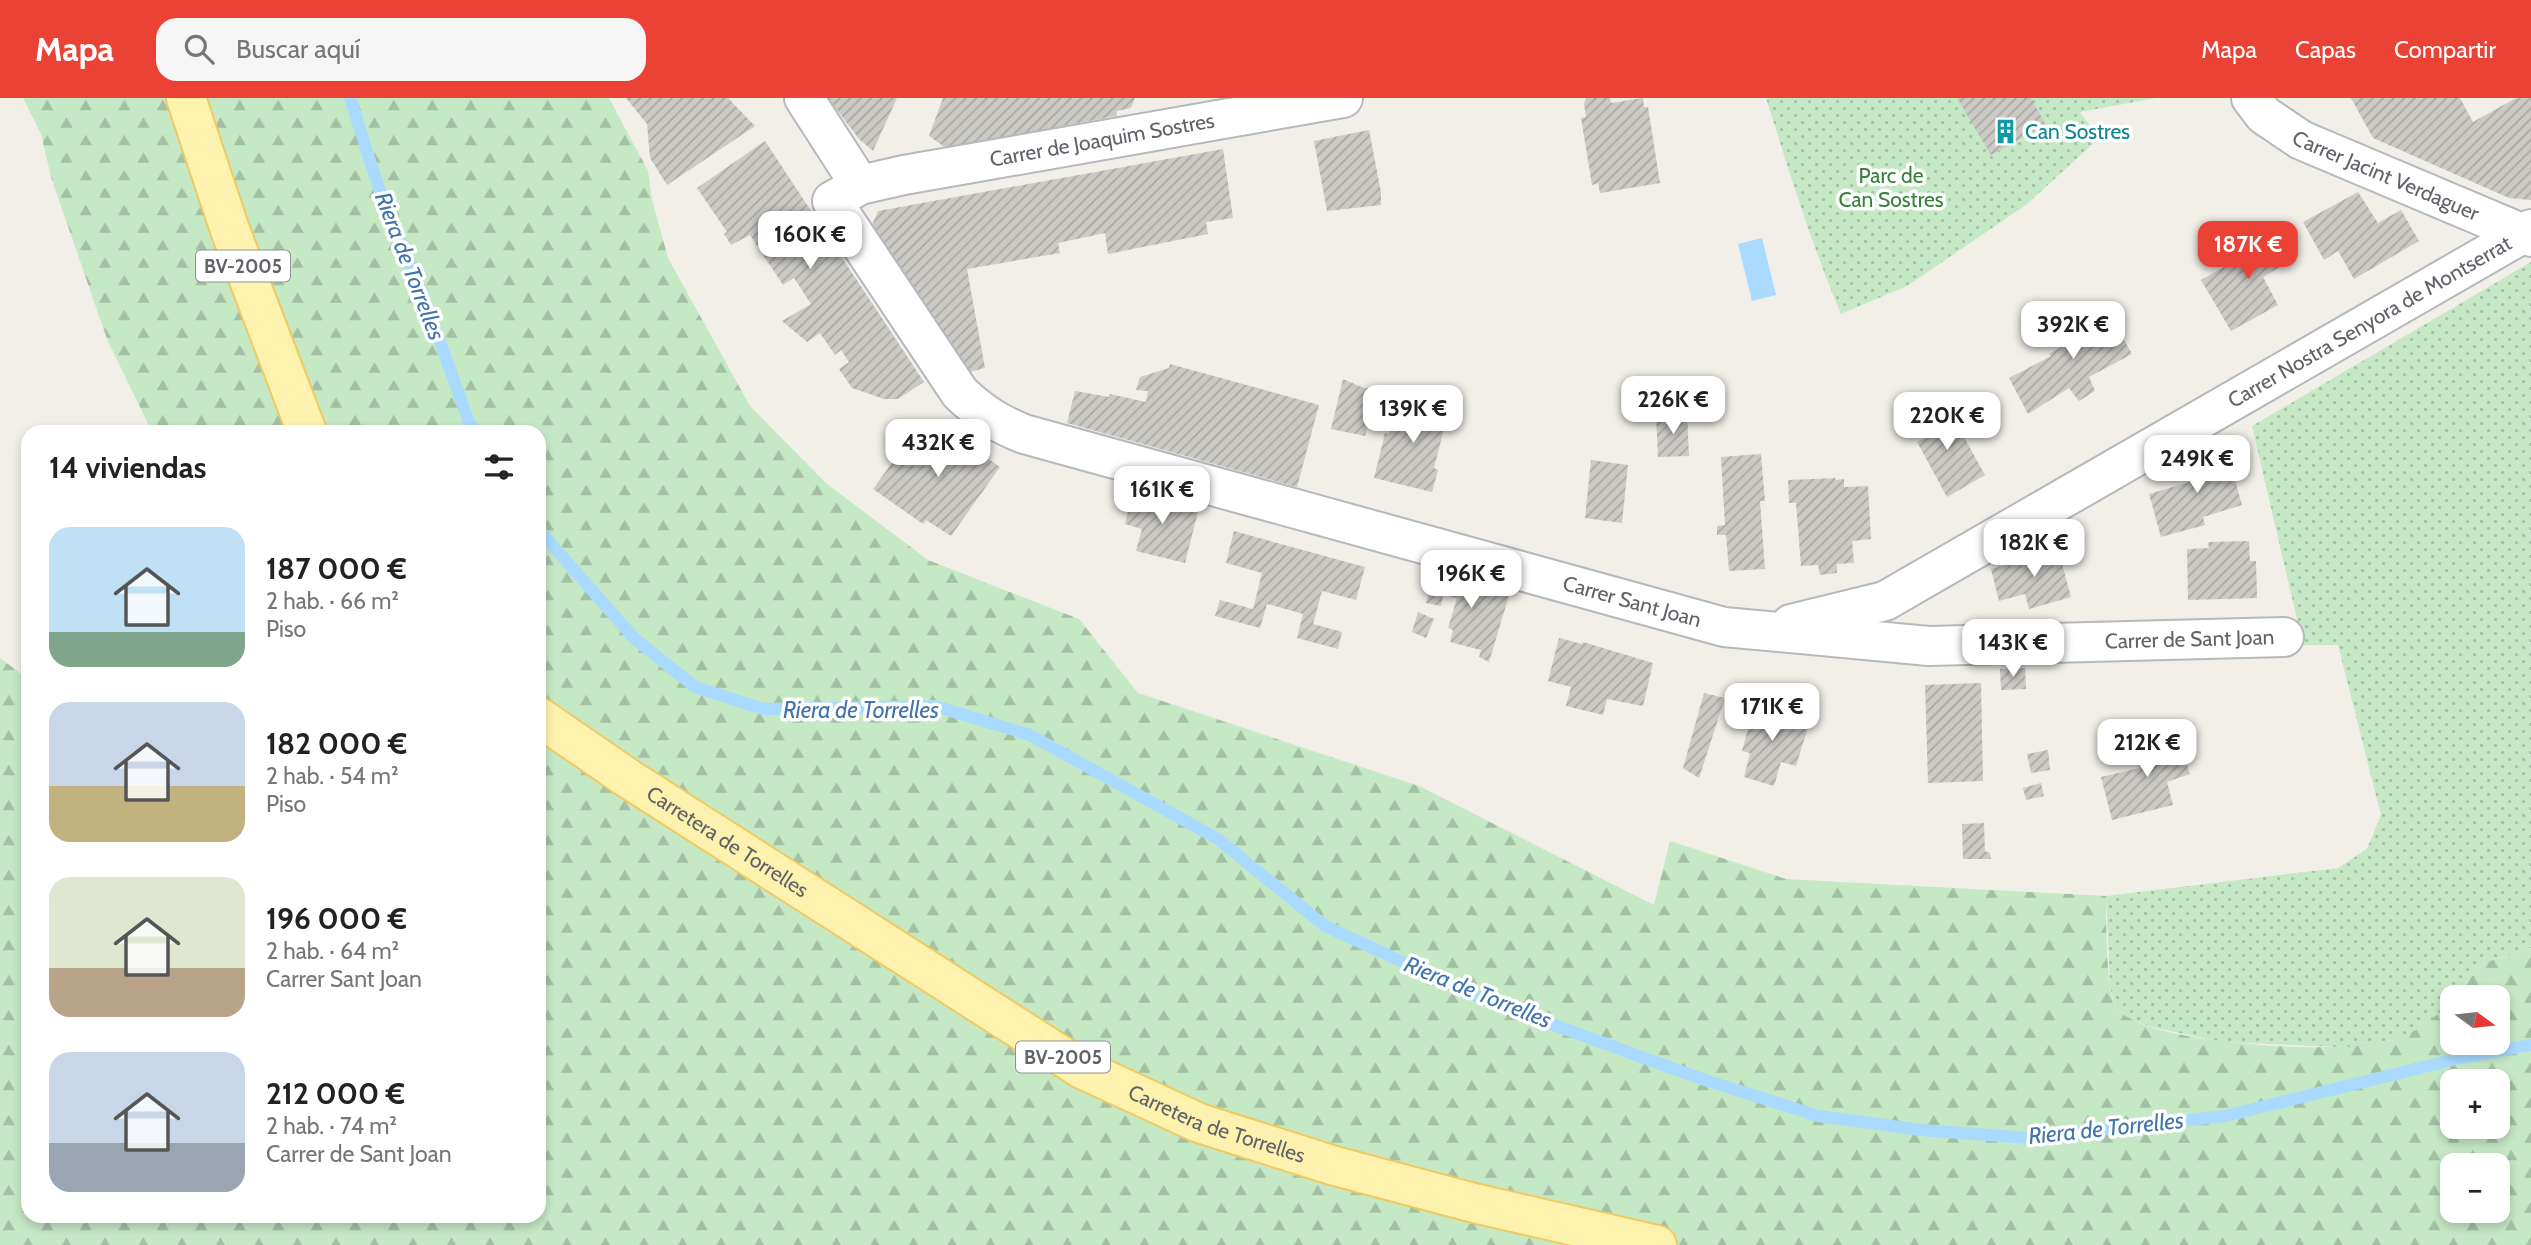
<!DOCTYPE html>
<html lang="es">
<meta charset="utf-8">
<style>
body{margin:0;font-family:Cabin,sans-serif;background:#f6f6f6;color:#222;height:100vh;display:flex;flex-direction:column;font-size:26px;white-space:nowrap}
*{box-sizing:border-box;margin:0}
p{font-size:23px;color:#767676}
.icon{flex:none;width:38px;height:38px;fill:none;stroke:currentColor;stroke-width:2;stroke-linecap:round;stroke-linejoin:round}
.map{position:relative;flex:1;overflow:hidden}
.side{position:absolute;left:21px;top:327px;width:525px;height:798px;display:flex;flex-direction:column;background:#fff;border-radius:21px;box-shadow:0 4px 10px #0003}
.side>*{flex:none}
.needle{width:46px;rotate:105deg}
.tools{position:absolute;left:2440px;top:887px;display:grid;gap:14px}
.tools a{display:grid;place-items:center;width:70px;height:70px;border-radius:14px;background:#fff;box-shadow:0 4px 10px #0003;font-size:35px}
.price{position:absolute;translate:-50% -60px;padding:0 16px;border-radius:14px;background:#fff;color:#222;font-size:23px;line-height:46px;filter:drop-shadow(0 2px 4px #0008)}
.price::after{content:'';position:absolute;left:50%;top:42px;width:21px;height:16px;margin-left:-10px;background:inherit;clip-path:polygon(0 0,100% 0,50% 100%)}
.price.active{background:#ea4335;color:#fff}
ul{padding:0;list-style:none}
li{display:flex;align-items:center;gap:21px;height:175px;padding:0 28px}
li span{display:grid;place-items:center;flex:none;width:196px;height:140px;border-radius:21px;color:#555}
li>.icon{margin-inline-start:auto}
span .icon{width:84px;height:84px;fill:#fffc;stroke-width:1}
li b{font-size:30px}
h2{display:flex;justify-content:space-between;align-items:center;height:84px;padding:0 28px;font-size:30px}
header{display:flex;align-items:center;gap:42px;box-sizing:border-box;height:98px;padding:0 35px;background:#ea4335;color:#fff}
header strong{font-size:33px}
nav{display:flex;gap:38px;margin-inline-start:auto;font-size:24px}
.search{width:490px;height:63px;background:#f6f6f6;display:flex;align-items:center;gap:18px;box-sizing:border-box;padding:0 24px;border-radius:21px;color:#767676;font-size:26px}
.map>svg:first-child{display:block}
.green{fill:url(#green-dots)}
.forest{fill:url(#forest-firs);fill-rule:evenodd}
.water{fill:#aadaff}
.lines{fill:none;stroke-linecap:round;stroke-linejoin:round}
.stream{stroke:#aadaff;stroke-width:12}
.building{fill:url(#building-hatch)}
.minor-casing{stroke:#b5b8bc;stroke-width:42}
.primary-casing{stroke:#f2c960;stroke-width:42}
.minor{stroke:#fff;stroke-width:38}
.primary{stroke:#fff2af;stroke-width:38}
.labels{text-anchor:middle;stroke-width:7;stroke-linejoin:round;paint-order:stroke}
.shield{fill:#fff;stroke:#8f9295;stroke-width:2}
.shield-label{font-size:19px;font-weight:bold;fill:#5f6368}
.culture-label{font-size:21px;fill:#0d838f;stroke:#fff;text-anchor:start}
.street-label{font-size:21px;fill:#5f6368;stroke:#fff}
.park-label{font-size:21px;fill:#348238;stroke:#fff}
.water-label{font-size:23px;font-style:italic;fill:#4174aa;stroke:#fff}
</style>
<header>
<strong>Mapa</strong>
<div class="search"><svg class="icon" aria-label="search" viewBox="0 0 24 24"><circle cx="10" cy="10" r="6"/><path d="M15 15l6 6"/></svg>Buscar aquí</div>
<nav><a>Mapa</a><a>Capas</a><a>Compartir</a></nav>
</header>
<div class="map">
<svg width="2531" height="1147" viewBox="0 0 2531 1147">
<defs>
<pattern id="green-dots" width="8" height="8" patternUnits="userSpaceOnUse" patternTransform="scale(1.75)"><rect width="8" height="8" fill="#c5e8c5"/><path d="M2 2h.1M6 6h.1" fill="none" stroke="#a3c0a4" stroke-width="1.8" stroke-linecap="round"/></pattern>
<pattern id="forest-firs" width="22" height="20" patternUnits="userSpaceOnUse" patternTransform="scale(1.75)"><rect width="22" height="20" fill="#c5e8c5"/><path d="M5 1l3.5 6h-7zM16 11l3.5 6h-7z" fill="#a3c0a4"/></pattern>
<pattern id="building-hatch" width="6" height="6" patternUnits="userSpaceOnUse" patternTransform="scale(1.75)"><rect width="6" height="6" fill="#cccac5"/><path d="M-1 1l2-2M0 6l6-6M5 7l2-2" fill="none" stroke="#a9a8a4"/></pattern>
</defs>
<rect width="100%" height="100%" fill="#f1efe8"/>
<g class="green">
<path d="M1766,0H2156L2080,14L2099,40L2027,106L1907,188L1841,216C1811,145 1789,73 1766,0Z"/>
<polygon points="2531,164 2531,850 2484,865 2452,900 2442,914 2425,928 2405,939 2362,950 2221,944 2152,929 2130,921 2115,909 2110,888 2106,798 2338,770 2367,751 2381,717 2338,547 2303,547 2252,328"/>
</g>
<path class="forest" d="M23,0H609L648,73L652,102L668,160L750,308L827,386L928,462L1079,521L1138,595L1419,688L1654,807L1670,743L1786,781L2106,798C2106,818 2106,895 2116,909C2142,948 2342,956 2386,944C2413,937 2434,923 2452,901V945H2497V900L2453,899L2484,865L2531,850V1147H0V560L28,581V1118H539V334H152L107,241L51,79L41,36ZM2452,984H2497V1029H2452ZM2452,1068H2497V1113H2452Z"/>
<polygon class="water" points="1762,140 1776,197 1752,203 1738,146"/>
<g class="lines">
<g class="stream">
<polyline points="350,0 381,97 420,189 469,324 475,334"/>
<polyline points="539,432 634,540 695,589 763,611 935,608 1030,637 1218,741 1325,828 1483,901 1699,980 1818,1018 1921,1032 2028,1040 2225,1018 2456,961 2531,947"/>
</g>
</g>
<g class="building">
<polygon points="626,0 728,0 755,28 667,87 650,60 647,26"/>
<polygon points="828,0 897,0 873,53 859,41"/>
<polygon points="943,0 1135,0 1131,10 1117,13 1116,18 946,50 929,38"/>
<polygon points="1586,0 1610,0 1611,5 1643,0 1644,9 1648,9 1660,85 1600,95 1598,85 1592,87 1581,20 1586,19 1584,6"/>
<polygon points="1957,0 2031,0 2046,27 1991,57"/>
<polygon points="2351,0 2460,0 2473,24 2516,0 2531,0 2531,102 2509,100 2373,40"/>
<polygon points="1369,32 1381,94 1381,107 1327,113 1314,43"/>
<polygon points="765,43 924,284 898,301 884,301 852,290 839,271 849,264 841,252 835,257 820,235 807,244 782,223 811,206 794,180 783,187 750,137 731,147 724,136 727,134 697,90"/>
<polygon points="1223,51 1233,120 1206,124 1208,136 1108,156 1105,135 1058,145 1060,155 967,171 985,270 969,274 872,127 878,113"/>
<polygon points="2358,94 2378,125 2401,112 2419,143 2354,181 2338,153 2324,162 2303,124"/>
<polygon points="2274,131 2292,162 2263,179 2278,207 2231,233 2201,182 2248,155 2244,147"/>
<polygon points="2104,206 2132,256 2089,279 2095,293 2079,303 2069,290 2028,316 2009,280 2051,258 2049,256 2068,245 2060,230"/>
<polygon points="1170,266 1319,307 1297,389 1067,325 1075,293 1109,299 1110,296 1146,304 1148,293 1136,292 1140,279 1169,270"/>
<polygon points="1343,281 1364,290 1377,289 1365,338 1331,331"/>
<polygon points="1418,299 1450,307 1434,370 1438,372 1432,394 1374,380 1385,335 1389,336 1397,305 1415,309"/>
<polygon points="1933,307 1944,328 1955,323 1985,377 1947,399 1917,344 1926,339 1917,326 1918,325 1914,317"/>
<polygon points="1687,316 1689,358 1658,359 1656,318"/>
<polygon points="936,323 1000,369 951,438 926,422 923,426 873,391 894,362 897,364 910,345 916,349"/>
<polygon points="2225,348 2242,407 2203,419 2205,427 2161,439 2149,396 2197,382 2190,358"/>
<polygon points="1761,356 1765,403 1760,403 1765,471 1729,473 1726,437 1717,437 1717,428 1725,427 1721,359"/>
<polygon points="1591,362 1628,367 1622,425 1585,420"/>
<polygon points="1836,380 1835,382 1844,381 1844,389 1868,388 1871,441 1852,443 1854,465 1837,466 1837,475 1820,477 1818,467 1801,468 1796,405 1789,405 1788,382"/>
<polygon points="1133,393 1199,410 1185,465 1136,453 1142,431 1125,426"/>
<polygon points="1234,433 1365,469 1356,502 1322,493 1313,526 1342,534 1338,551 1297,540 1303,516 1286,511 1267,506 1260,530 1215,518 1220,502 1253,511 1262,475 1226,465"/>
<polygon points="2249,443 2250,463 2256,463 2257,500 2188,502 2187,451 2209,450 2208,444"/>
<polygon points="2057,448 2071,499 2029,511 2025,496 1999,503 1991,471 2038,458 2037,454"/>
<polygon points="1435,471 1511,491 1489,564 1479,559 1481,552 1450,544 1453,532 1448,530 1457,500 1443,497 1441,508 1426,505"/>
<polygon points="1418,514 1434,521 1426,540 1412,534"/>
<polygon points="1559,540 1582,546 1583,544 1653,565 1643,608 1607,601 1603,617 1566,608 1571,589 1548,583"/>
<polygon points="2025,570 2026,591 2001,592 2000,571"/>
<polygon points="1981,585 1983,683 1928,685 1925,587"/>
<polygon points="1704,595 1725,600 1699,680 1683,670"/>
<polygon points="1755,605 1796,616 1794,625 1808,629 1796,668 1781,664 1774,688 1744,679 1750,655 1742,653"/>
<polygon points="2177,633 2190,676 2167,684 2173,707 2112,722 2101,679 2140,670 2135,655 2154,649 2151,641"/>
<polygon points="2048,652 2050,672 2031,675 2027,656"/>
<polygon points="2041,685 2044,698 2026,702 2023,690"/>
<polygon points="1984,725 1985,753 1990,755 1991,761 1963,761 1962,726"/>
</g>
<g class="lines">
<defs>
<g id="minor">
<polyline points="804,0 860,87"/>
<path id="s1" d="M1343,0L904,77L860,87L832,103L960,295C981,315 997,325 1024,336L1724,529L1929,548L2284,539"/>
<path id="s2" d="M2251,0L2264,17L2301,42L2531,139"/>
<path id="s3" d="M1791,526L1885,503L2531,131"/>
</g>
<g id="primary">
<polyline points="186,0 230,132 307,334"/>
<path id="s4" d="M539,619L626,679L1082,971L1199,1025L1335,1068L1474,1105L1657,1147"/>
</g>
</defs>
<use href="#minor" class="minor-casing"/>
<use href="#primary" class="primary-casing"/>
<use href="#minor" class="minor"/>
<use href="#primary" class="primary"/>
</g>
<defs>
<symbol id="building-bare" viewBox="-9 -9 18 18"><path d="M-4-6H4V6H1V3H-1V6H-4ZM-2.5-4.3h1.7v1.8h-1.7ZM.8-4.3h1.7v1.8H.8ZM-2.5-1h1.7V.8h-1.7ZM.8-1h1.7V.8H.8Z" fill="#0f9aa8" stroke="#fff" stroke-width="2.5" paint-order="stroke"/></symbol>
</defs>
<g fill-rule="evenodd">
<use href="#building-bare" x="1988" y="16" width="35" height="35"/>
</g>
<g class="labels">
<g class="shield">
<rect x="196" y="152.5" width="94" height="31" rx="5"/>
<rect x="1016" y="943.5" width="94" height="31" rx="5"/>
</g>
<g class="shield-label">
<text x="243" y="175">BV-2005</text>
<text x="1063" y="966">BV-2005</text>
</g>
<g class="culture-label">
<text x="2025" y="41">Can Sostres</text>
</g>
<g class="street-label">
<text transform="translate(1102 42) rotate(-10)" y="7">Carrer de Joaquim Sostres</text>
<text dy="7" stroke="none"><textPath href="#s2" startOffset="158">Carrer Jacint Verdaguer</textPath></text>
<text dy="7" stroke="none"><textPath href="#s3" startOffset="656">Carrer Nostra Senyora de Montserrat</textPath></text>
<text dy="7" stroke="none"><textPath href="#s1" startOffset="1461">Carrer Sant Joan</textPath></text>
<text dy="7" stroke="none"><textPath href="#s1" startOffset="2023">Carrer de Sant Joan</textPath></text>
<text dy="7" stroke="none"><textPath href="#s4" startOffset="226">Carretera de Torrelles</textPath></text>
<text dy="7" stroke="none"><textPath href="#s4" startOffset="793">Carretera de Torrelles</textPath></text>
</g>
<g class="park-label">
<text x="1891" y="85">Parc de<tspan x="1891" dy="24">Can Sostres</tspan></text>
</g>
<g class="water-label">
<text transform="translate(410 168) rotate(69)" y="8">Riera de Torrelles</text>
<text x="861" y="620">Riera de Torrelles</text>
<text transform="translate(1478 894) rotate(22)" y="8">Riera de Torrelles</text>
<text transform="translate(2106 1030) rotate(-6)" y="8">Riera de Torrelles</text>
</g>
</g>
</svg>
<div class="tools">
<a><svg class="needle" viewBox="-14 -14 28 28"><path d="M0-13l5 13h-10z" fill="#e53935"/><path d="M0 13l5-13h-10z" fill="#767676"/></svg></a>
<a>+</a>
<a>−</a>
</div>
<b class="price" style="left:810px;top:173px">160K €</b>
<b class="price active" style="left:2248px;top:183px">187K €</b>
<b class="price" style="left:2073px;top:263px">392K €</b>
<b class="price" style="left:1673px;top:338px">226K €</b>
<b class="price" style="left:1413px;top:347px">139K €</b>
<b class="price" style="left:1947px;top:354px">220K €</b>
<b class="price" style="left:938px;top:381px">432K €</b>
<b class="price" style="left:2197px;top:397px">249K €</b>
<b class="price" style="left:1162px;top:428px">161K €</b>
<b class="price" style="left:2034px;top:481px">182K €</b>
<b class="price" style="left:1471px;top:512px">196K €</b>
<b class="price" style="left:2013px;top:581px">143K €</b>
<b class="price" style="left:1772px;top:645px">171K €</b>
<b class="price" style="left:2147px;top:681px">212K €</b>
<section class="side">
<h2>14 viviendas<svg class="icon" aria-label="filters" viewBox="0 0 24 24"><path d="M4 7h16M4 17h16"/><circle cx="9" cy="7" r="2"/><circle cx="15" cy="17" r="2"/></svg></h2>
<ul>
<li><span style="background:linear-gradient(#bfe0f5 75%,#7fa58c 0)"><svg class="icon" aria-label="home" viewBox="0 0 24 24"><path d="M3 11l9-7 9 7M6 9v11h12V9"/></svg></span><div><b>187 000 €</b><p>2 hab. · 66 m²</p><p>Piso</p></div></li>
<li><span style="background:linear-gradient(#c9d6e8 60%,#c2b280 0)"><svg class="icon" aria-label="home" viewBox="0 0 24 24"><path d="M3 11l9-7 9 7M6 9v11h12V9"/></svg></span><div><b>182 000 €</b><p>2 hab. · 54 m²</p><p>Piso</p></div></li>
<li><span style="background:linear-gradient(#dfe7d0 65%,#b9a48a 0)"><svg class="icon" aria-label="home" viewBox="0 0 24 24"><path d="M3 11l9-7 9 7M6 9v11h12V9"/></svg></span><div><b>196 000 €</b><p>2 hab. · 64 m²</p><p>Carrer Sant Joan</p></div></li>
<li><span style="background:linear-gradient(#c9d6e8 65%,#9aa5b1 0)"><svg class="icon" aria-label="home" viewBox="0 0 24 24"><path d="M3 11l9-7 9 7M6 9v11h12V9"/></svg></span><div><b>212 000 €</b><p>2 hab. · 74 m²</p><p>Carrer de Sant Joan</p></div></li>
</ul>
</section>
</div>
